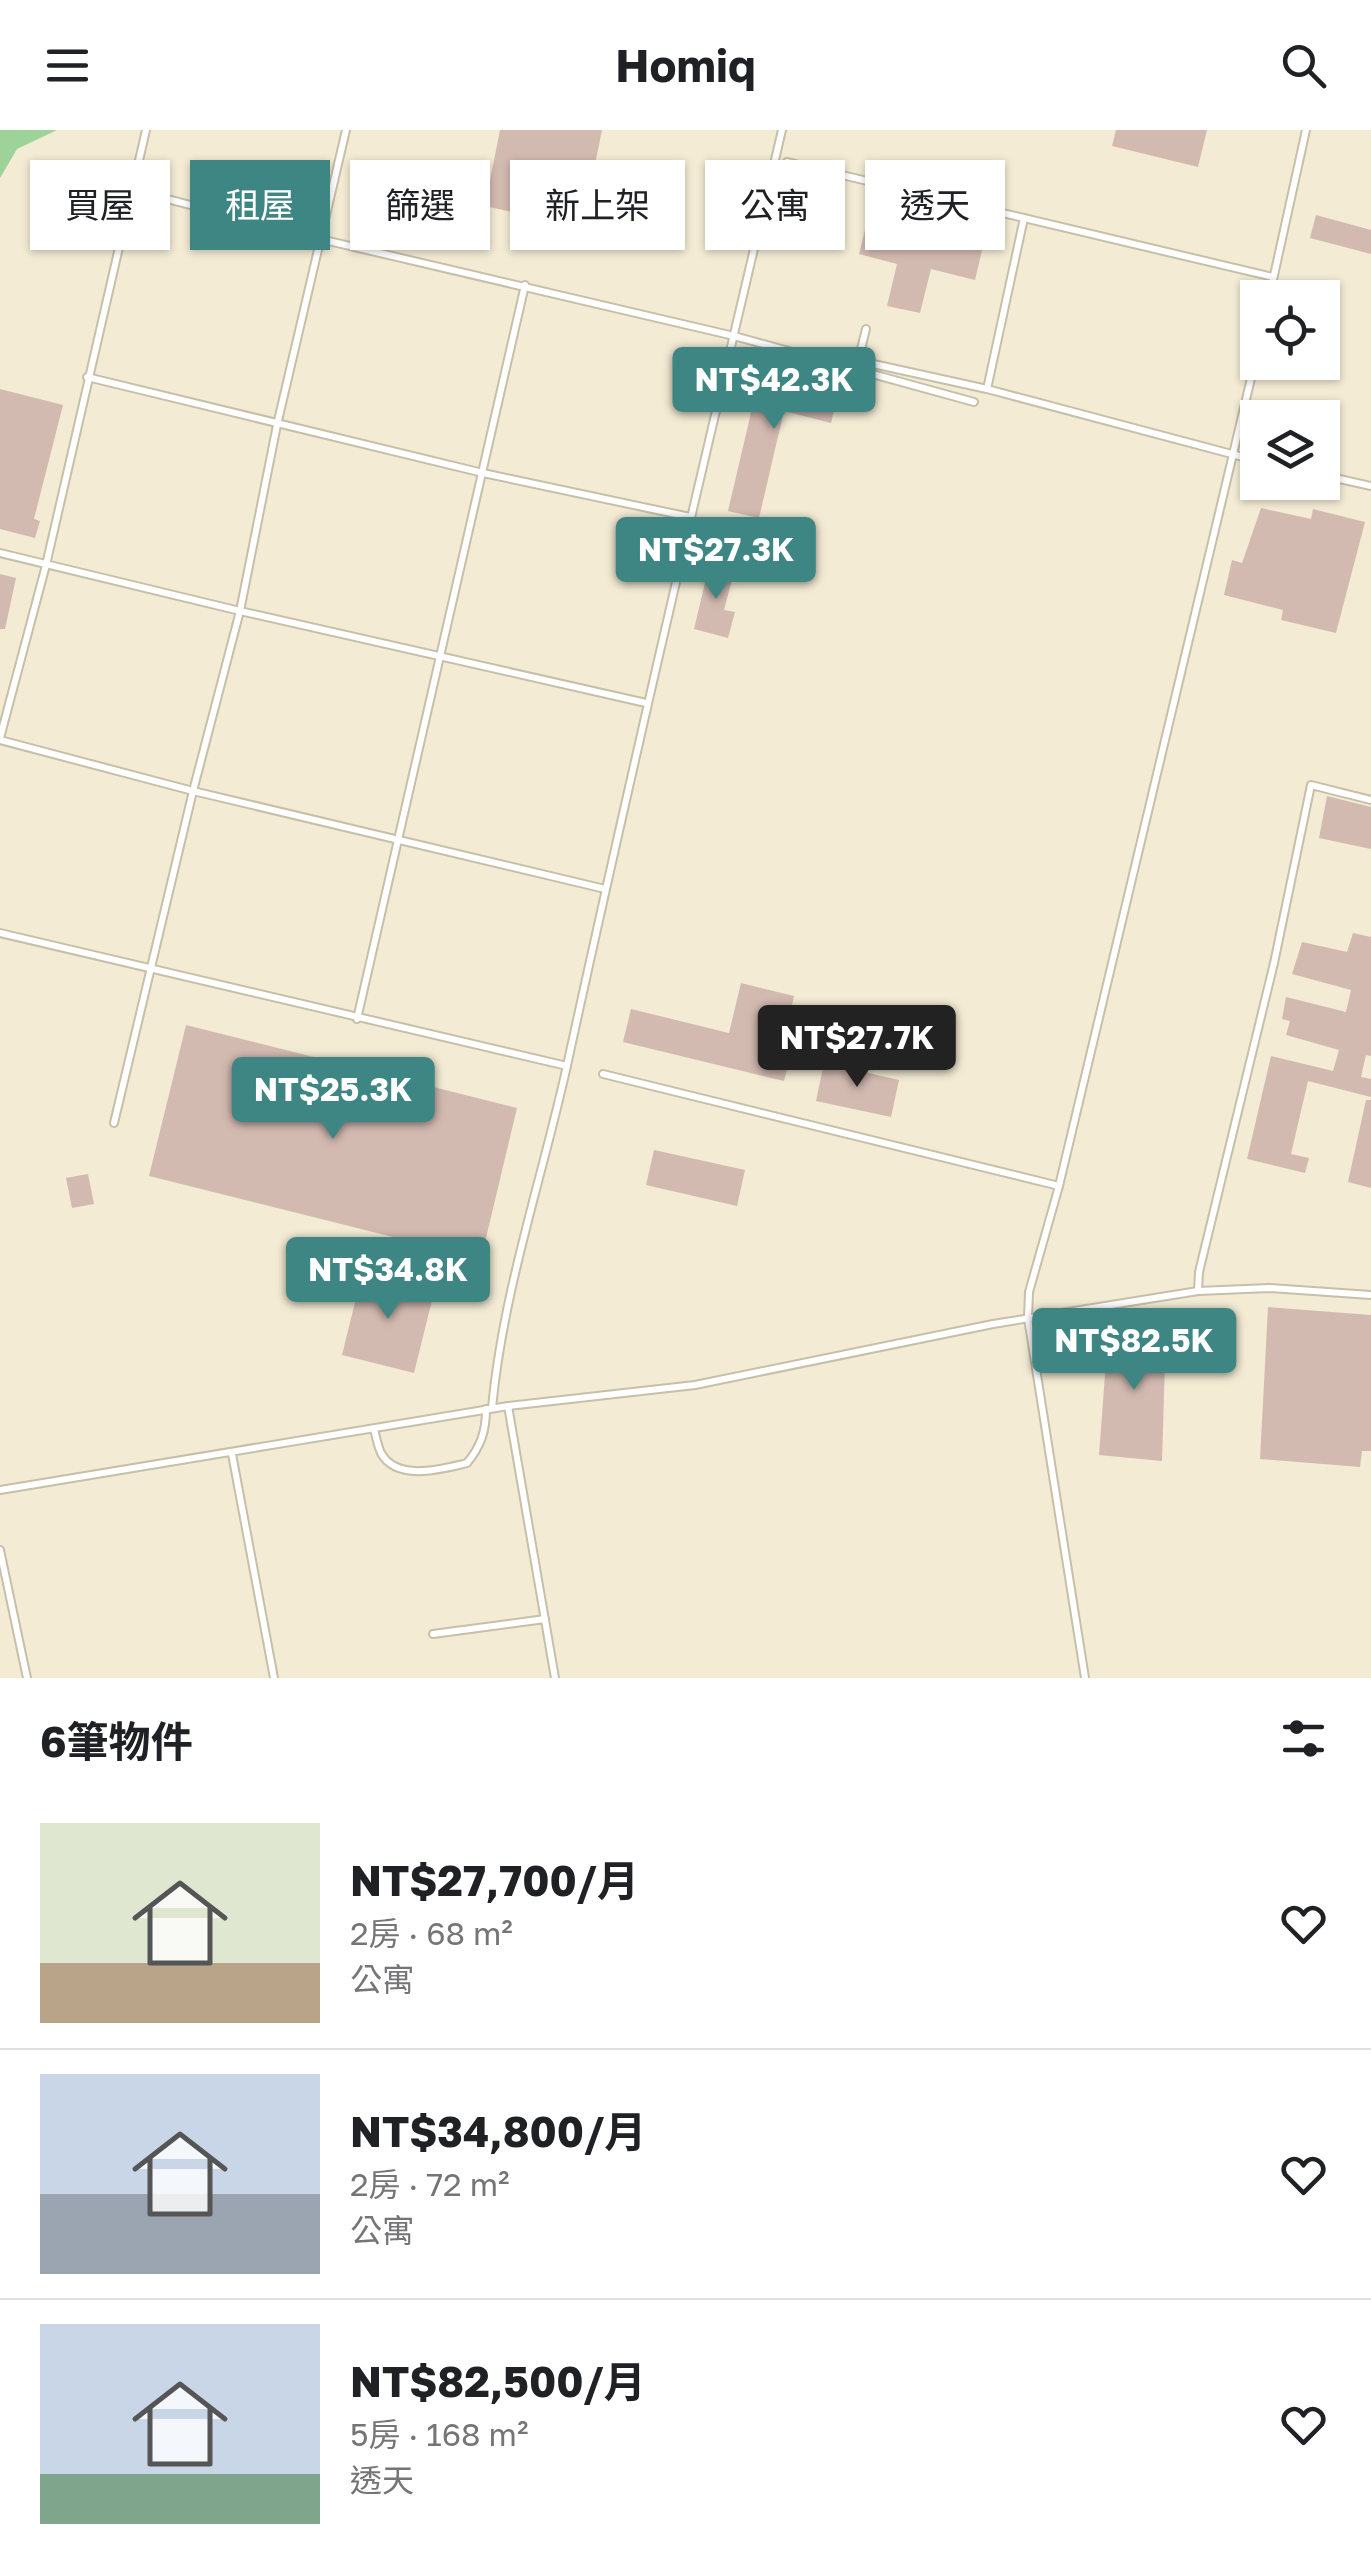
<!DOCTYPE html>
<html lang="zh-TW">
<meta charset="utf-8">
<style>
body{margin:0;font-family:"Golos Text","Noto Sans TC",sans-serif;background:#f6f6f6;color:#202124;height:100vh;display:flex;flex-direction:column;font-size:38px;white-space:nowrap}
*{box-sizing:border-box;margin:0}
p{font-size:32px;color:#757577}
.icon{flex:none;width:55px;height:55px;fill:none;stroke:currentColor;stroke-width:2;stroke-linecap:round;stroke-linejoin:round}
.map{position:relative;height:1548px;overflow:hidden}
.drawer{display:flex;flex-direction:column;background:#fff;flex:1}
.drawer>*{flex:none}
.hud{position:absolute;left:30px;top:30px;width:1312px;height:90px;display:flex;gap:20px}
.controls{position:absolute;left:1240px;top:150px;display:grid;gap:20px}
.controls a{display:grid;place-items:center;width:100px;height:100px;border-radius:0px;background:#fff;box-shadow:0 2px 8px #0004;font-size:50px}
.price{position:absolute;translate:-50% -85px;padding:0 22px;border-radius:10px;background:#3e8684;color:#fff;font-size:32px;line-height:65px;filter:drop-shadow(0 2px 5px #0008)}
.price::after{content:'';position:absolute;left:50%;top:60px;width:30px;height:22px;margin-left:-15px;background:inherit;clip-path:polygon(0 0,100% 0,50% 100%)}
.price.selected{background:#222;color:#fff}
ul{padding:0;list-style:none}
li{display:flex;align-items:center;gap:30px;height:250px;padding:0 40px}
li+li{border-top:2px solid #e0e0e0}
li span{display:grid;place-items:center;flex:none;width:280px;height:200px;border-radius:0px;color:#555}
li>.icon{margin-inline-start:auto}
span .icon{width:120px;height:120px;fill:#fffc;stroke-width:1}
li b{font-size:42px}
h2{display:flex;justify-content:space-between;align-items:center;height:120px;padding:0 40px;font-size:42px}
.tag{padding:0 35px;border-radius:0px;background:#fff;box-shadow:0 2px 8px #0004;font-size:35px;line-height:90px}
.tag.selected{background:#3e8684;color:#fff}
header{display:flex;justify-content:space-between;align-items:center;height:130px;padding:0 40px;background:#fff;font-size:45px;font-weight:700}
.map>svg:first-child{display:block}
.green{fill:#9dd398}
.building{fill:#d3bab1}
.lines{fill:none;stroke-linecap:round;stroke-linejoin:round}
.lane-casing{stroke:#c6bfa9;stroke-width:10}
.lane{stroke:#fff;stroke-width:6}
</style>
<header><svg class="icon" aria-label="menu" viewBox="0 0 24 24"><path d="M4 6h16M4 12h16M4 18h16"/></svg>Homiq<svg class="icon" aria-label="search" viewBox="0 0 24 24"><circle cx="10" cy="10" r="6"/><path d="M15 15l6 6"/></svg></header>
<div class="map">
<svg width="1371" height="1548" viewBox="0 0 1371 1548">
<rect width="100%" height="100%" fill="#f3ebd4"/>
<polygon class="green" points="0,0 57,0 17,19 0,48"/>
<g class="building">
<polygon points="500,0 602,0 582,97 485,76"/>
<polygon points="1116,0 1207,0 1198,37 1112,16"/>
<polygon points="1316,85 1371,100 1371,124 1310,108"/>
<polygon points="868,88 983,116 975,150 931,139 920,183 887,176 897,134 859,124"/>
<polygon points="761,240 839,259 831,293 784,281 759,388 728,381"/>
<polygon points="0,259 63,275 34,389 40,391 35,408 0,399"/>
<polygon points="1261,378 1311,389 1313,379 1365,392 1336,503 1281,490 1283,480 1224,465 1232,430 1242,433"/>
<polygon points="710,432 735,438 724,480 735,482 728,508 694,499"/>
<polygon points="0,444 16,448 5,499 0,499"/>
<polygon points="1327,666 1371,677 1371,719 1319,708"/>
<polygon points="1353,803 1371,807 1371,926 1366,925 1361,947 1371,949 1371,967 1308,951 1291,1024 1309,1028 1305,1043 1247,1029 1271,926 1333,941 1339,920 1286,905 1290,891 1282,889 1286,867 1346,882 1351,860 1292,844 1302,812 1347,822"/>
<polygon points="741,853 794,866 783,916 792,918 784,951 623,912 631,879 729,903"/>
<polygon points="186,895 517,978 481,1129 149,1046"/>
<polygon points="824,933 899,950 891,987 816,971"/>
<polygon points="1366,970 1371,970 1371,1058 1348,1052"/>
<polygon points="654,1020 745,1040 737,1076 646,1055"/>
<polygon points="88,1044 94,1074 72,1078 66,1048"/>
<polygon points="363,1140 435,1158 414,1243 342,1225"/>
<polygon points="1268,1177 1371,1185 1371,1321 1362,1321 1360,1337 1260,1329"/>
<polygon points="1109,1191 1166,1199 1162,1331 1099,1325"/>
</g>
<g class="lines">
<defs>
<g id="lane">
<polyline points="787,32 1273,147"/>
<polyline points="133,60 320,109 734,206 974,272"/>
<polyline points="1269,168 1306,0"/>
<polyline points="846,228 987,259 1258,331"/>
<polyline points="858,231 866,199"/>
<polyline points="87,247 483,343 690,387"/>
<polyline points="987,259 1024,88"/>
<polyline points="1322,345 1371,356"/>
<polyline points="0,423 240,481 646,573"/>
<polyline points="0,608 46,435 146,0"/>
<polyline points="0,610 193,661 605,759"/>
<polyline points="0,803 567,936"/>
<polyline points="357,889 525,155"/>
<polyline points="603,944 1059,1056"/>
<polyline points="114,993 193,661 240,481 277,295 346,0"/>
<polyline points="1198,1161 1199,1142 1274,833 1311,655 1371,670"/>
<polyline points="508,1276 555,1548"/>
<path d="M492,1278C503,1160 543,1046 568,931C636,619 709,310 782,0"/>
<path d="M374,1299C376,1307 378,1317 381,1323C397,1352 442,1339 467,1333C481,1316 486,1301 486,1279"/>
<polyline points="232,1324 274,1548"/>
<polyline points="0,1360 508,1276 695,1255 993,1194 1198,1161 1269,1158 1371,1165"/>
<polyline points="0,1420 27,1548"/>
<polyline points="433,1504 545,1489"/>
<polyline points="1085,1548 1028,1188 1029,1162 1059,1056 1258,219"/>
</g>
</defs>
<use href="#lane" class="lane-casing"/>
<use href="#lane" class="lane"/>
</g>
</svg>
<div class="controls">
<a><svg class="icon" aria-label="locate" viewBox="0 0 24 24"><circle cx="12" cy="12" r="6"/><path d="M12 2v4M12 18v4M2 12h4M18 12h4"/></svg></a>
<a><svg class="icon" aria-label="layers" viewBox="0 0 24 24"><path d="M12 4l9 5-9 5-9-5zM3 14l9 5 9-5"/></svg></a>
</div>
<b class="price" style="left:774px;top:302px">NT$42.3K</b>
<b class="price" style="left:716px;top:472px">NT$27.3K</b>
<b class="price selected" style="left:857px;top:960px">NT$27.7K</b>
<b class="price" style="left:333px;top:1012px">NT$25.3K</b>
<b class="price" style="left:388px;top:1192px">NT$34.8K</b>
<b class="price" style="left:1134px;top:1263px">NT$82.5K</b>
<div class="hud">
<a class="tag">買屋</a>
<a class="tag selected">租屋</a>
<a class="tag">篩選</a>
<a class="tag">新上架</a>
<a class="tag">公寓</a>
<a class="tag">透天</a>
</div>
</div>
<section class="drawer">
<h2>6筆物件<svg class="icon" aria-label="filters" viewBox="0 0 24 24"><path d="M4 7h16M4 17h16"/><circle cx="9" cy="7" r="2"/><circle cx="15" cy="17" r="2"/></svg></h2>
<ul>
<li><span style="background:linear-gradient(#dfe7d0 70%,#b9a48a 0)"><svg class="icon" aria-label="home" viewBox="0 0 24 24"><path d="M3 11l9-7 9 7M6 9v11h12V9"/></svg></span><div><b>NT$27,700/月</b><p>2房 · 68 m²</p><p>公寓</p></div><svg class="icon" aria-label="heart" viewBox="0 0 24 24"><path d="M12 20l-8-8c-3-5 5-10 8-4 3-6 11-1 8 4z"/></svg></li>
<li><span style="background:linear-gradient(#c9d6e8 60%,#9aa5b1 0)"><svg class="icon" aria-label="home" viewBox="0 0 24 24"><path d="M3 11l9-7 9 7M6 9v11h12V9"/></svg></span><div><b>NT$34,800/月</b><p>2房 · 72 m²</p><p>公寓</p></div><svg class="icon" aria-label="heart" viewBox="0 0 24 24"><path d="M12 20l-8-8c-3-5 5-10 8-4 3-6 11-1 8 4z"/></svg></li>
<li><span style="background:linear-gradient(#c9d6e8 75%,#7fa58c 0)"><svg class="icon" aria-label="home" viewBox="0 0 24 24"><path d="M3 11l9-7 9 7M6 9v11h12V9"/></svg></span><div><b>NT$82,500/月</b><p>5房 · 168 m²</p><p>透天</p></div><svg class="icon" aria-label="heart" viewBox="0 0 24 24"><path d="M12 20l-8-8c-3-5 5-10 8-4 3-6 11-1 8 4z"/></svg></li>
</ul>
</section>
